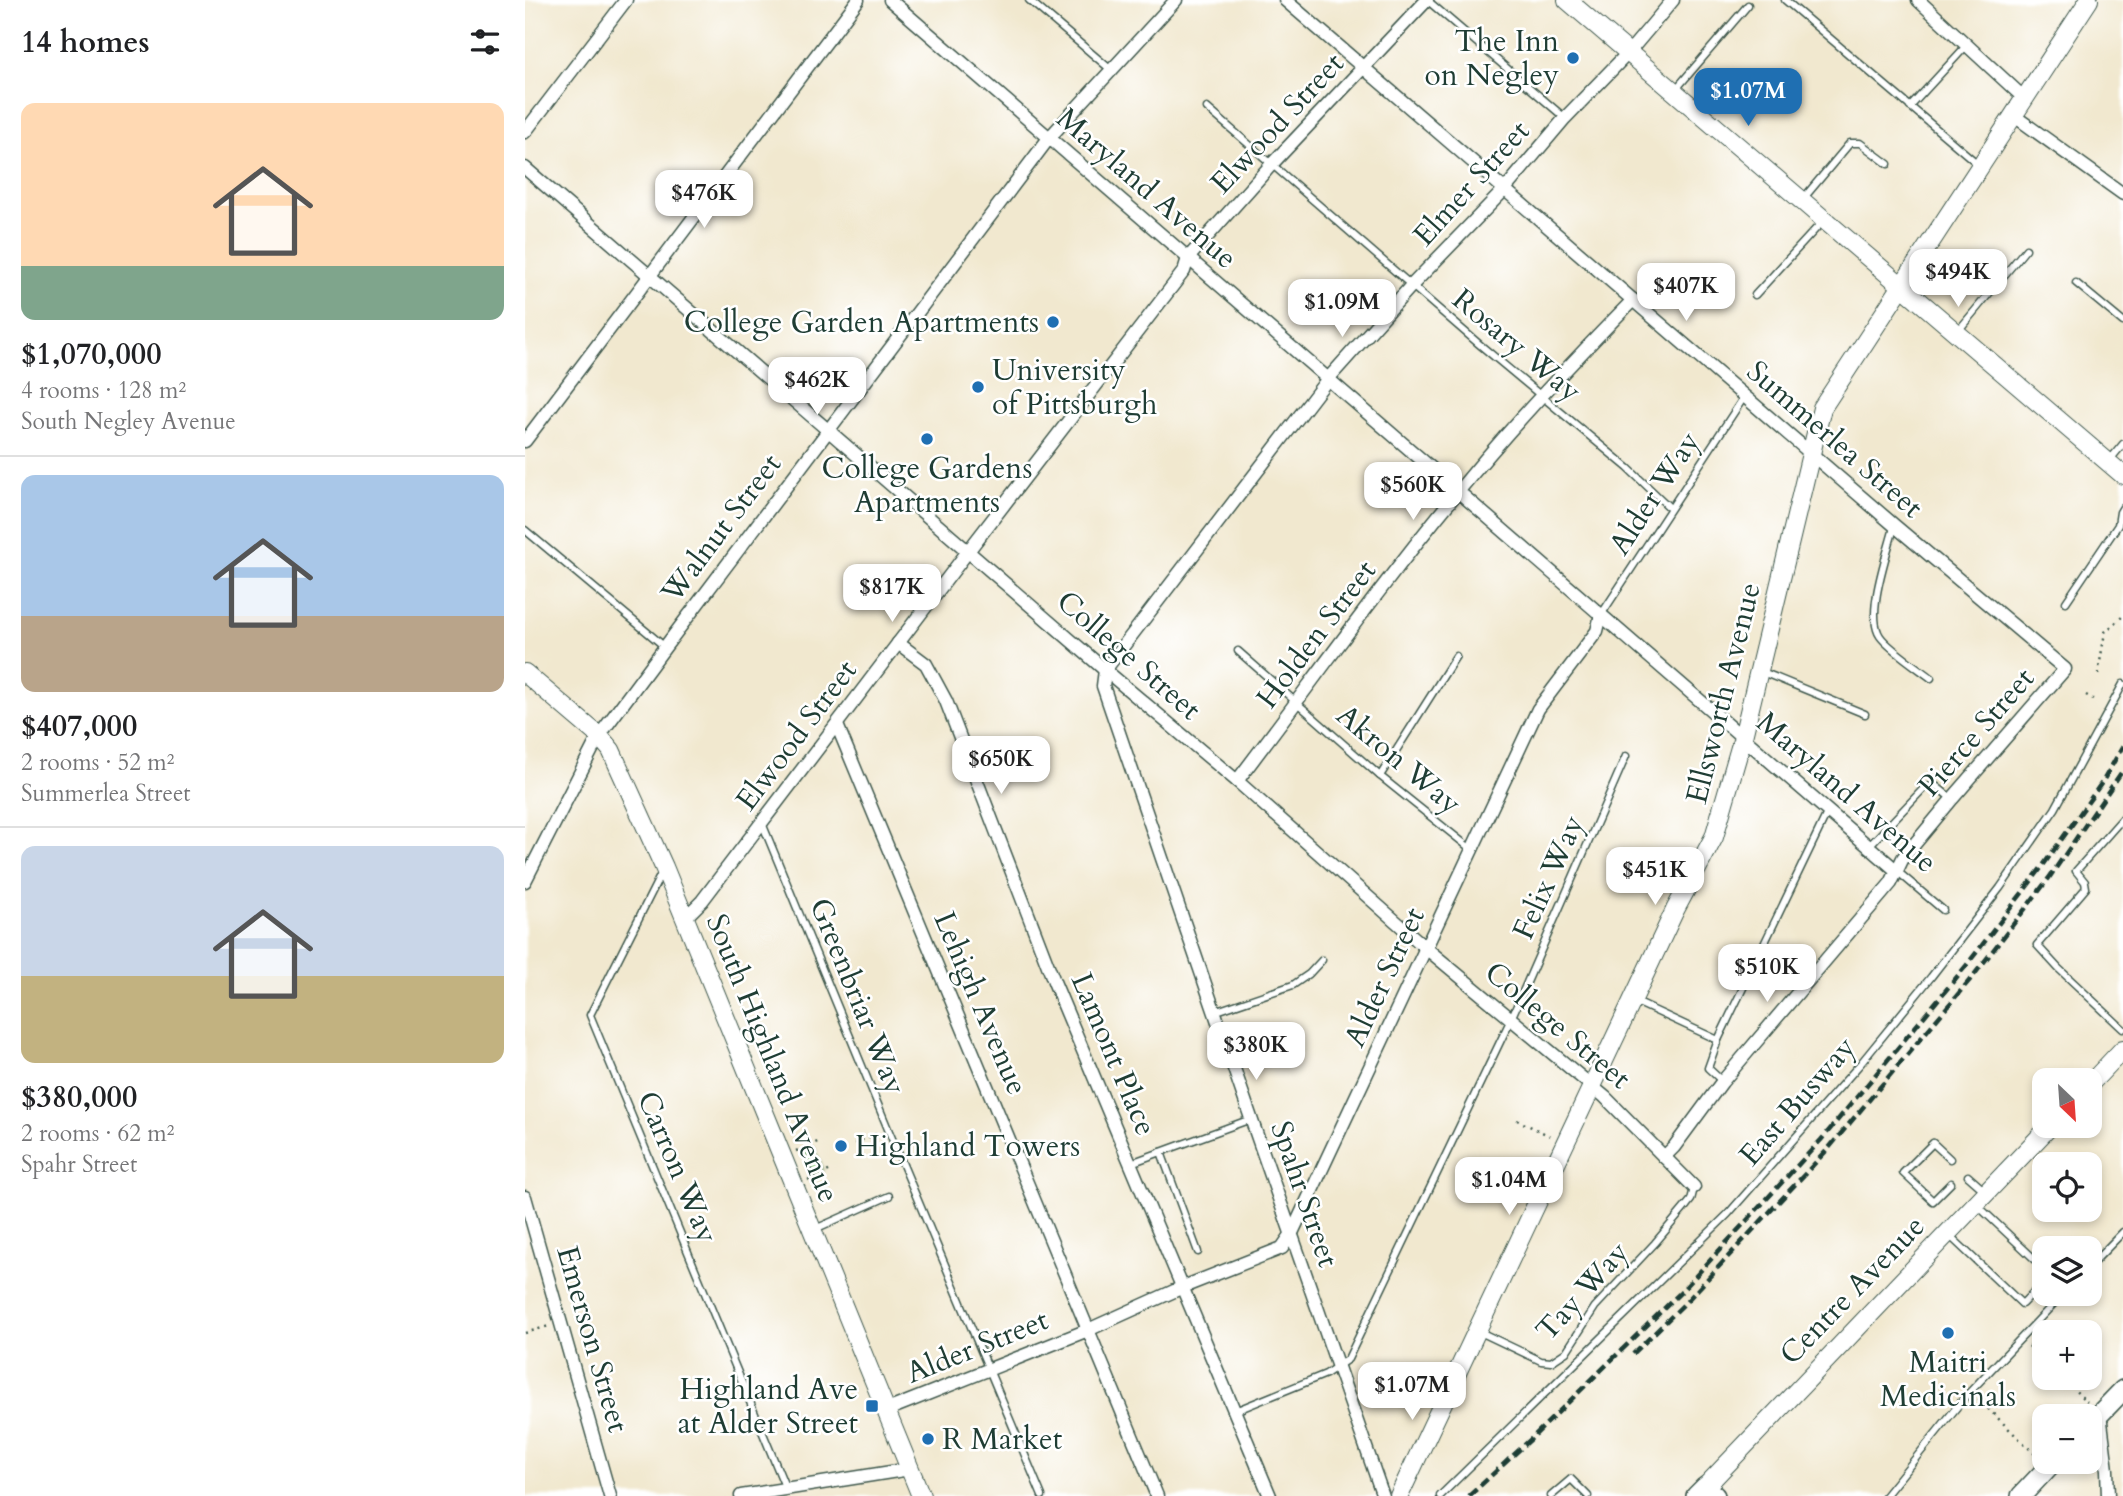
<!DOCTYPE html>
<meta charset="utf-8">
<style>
body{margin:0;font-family:Cardo,serif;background:#f6f6f6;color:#202124;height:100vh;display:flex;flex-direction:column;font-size:26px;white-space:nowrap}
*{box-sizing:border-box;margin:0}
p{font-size:23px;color:#757577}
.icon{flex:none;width:38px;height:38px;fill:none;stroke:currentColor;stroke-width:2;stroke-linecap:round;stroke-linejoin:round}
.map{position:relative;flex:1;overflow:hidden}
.drawer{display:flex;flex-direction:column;background:#fff;width:525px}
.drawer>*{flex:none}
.needle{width:46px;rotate:155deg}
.buttons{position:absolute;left:1507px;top:1068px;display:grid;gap:14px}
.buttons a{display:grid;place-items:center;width:70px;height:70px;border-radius:14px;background:#fff;box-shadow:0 4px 10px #0003;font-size:35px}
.price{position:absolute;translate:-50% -60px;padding:0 16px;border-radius:14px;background:#fff;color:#222;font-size:23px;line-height:46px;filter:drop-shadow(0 2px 4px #0008)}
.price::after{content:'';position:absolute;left:50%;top:42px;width:21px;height:16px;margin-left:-10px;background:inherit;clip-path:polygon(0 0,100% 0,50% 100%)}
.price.selected{background:#1f6fb2;color:#fff}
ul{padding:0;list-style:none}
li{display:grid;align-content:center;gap:14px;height:371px;padding:0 21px}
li+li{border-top:2px solid #e0e0e0}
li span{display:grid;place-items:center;height:217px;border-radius:14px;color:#555}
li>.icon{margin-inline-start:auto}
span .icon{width:126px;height:126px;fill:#fffc;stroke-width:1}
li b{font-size:30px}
h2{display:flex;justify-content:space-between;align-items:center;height:84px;padding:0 21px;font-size:30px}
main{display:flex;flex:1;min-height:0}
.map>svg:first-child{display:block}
.green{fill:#a1d98a;stroke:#608b5f;stroke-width:2}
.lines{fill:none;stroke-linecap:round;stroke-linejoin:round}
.lane-casing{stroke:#3e574b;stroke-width:9}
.street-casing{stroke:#3e574b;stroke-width:15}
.secondary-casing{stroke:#3e574b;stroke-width:20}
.primary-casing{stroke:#3e574b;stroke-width:22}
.path{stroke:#3e574b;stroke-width:2.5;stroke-dasharray:2 5;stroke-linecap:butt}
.lane{stroke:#fff;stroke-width:6}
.street{stroke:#fff;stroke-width:12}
.secondary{stroke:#fff;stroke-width:18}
.primary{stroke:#fff;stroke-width:19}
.rail{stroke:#1f3d34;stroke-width:4.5;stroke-dasharray:10 5;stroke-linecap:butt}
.poi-dot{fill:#1f6fb2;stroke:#fff;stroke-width:2.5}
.labels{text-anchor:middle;stroke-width:5;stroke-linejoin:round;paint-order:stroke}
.poi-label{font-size:30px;fill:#1f3d34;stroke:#fff;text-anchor:end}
.street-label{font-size:30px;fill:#1f3d34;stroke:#fff}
</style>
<main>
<section class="drawer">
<h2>14 homes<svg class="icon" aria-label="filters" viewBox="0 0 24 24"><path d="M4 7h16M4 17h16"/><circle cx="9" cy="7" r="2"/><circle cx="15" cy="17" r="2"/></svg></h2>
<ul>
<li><span style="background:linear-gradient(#ffd9b3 75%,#7fa58c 0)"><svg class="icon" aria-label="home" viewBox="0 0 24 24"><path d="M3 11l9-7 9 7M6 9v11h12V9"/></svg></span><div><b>$1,070,000</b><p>4 rooms · 128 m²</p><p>South Negley Avenue</p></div></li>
<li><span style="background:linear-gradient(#a9c7e8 65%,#b9a48a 0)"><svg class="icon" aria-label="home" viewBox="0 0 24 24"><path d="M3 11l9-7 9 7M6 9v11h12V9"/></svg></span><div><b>$407,000</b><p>2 rooms · 52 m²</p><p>Summerlea Street</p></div></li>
<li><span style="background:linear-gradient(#c9d6e8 60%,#c2b280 0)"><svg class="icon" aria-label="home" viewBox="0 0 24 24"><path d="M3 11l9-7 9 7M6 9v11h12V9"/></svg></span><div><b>$380,000</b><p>2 rooms · 62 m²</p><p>Spahr Street</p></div></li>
</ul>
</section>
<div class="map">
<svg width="1598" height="1496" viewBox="0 0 1598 1496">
<rect width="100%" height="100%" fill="#fff"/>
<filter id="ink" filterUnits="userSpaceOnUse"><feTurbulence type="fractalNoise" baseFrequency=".0143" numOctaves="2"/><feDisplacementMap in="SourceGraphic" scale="14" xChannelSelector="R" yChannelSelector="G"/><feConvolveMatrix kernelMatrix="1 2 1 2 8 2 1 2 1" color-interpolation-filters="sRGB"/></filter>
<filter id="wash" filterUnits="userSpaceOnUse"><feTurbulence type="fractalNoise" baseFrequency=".00686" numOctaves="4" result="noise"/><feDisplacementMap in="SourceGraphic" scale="28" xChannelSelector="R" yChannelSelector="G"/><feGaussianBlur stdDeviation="1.57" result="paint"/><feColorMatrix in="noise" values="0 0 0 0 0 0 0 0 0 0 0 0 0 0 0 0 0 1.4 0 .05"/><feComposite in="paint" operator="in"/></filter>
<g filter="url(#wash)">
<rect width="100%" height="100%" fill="#f1e8cf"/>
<polygon class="green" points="289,1147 298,1170 288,1174 279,1152"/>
</g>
<g filter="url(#ink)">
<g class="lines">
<defs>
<g id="lane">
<polyline points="504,0 585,69"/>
<polyline points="902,0 1040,118"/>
<polyline points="1260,0 1454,165"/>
<polyline points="1151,89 1223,5"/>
<polyline points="1385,107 1442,45"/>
<polyline points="682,108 954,344 1103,468 1145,508"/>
<polyline points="1278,199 1325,143 1335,143 1363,164"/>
<polyline points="1551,283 1598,322"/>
<polyline points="1230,295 1298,221"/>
<polyline points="1433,331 1501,249"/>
<polyline points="1584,461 1598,444"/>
<path d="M1369,527C1363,552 1340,614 1355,636C1363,648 1393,668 1406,678"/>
<polyline points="0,530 140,647"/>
<polyline points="1541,602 1593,525 1595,512 1598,507"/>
<polyline points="1076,615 1219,397"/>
<polyline points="713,651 855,776 946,849"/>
<polyline points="1235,671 1340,714"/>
<polyline points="855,776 931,656"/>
<polyline points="1598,818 1551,871 1560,882 1561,888 1512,945 1533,968 1598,1029"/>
<polyline points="237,823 363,1129 517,1496"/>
<polyline points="1344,846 1400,787 1411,786 1427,799"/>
<polyline points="1372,871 1418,910"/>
<polyline points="137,872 65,1015 261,1489"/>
<polyline points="1109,1001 1193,1040"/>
<polyline points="689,1012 768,985 784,974 797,960"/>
<polyline points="1197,1081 1183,1068 1193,1040 1303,811"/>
<polyline points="1425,1159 1408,1143 1378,1173 1408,1201 1426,1183"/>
<polyline points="606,1163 636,1152"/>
<polyline points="1443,1176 1460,1191"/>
<polyline points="1452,1205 1519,1268"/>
<polyline points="290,1229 364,1196"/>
<polyline points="1423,1234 1497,1304 1519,1281"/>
<polyline points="673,1252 636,1152 726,1119"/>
<polyline points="1564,1267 1598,1232"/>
<polyline points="953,1331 1016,1361 1026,1362 1041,1352 1070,1307 1130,1243 1162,1205 1166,1200 1169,1188"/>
<polyline points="710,1411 801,1374 823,1359 986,1019 1101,756"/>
<polyline points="915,1496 1203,1214 1336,1063 1406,977 1475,888 1530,809 1598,684"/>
<polyline points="1026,1496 1046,1479 1063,1496"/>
<polyline points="1360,1496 1440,1397 1539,1293"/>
</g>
<g id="street">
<polyline points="365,0 1372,871"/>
<polyline points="760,0 1370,526 1540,669 1427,799 1378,858 1366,883 1197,1082 1149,1147 1139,1157"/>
<polyline points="1393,0 1499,98"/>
<polyline points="1488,115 1598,194"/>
<polyline points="0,132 101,0"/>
<polyline points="0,168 580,670 712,781 902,949 1080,1097 1169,1187"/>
<polyline points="0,441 333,0"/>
<polyline points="373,643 401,664 421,701 530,984 745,1496"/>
<polyline points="312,725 632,1496"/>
<path d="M712,781C785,685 855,586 932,493C987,425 1047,362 1108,300"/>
<polyline points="0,881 74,736 140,647 524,138 651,0"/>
<polyline points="160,918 177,901 444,550 659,271 663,258 746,165 902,0"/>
<polyline points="0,1197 85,1496"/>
<polyline points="362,1410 563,1330 658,1287 757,1248 766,1235 1013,709 1072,631 1076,615"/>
<polyline points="1575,1414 1582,1470 1583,1496"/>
<polyline points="216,1496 385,1469"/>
<polyline points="858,1496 728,1124 578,686 580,670 802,380 887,285 980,189 1040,118 1104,52 1148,0"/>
</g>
<g id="secondary">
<polyline points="1042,0 1598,475"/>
<polyline points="0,673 74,736 86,750 139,867 396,1496"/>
<polyline points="1564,1085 1598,1049"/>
<polyline points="1180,1487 1526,1125"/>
<polyline points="874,1496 1150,910 1189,837 1218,737 1297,408 1564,0"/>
</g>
<g id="primary">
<polyline points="1564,1425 1598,1390"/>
<polyline points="1171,1496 1180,1487 1190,1496"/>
<polyline points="1496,1496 1529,1461"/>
</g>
</defs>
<use href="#lane" class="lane-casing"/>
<use href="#street" class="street-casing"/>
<use href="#secondary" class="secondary-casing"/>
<use href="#primary" class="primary-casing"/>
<g class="path">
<polyline points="1573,674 1580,632 1598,616"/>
<polyline points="1561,695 1568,699"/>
<polyline points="992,1120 1025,1136"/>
<polyline points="330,1143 353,1133"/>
<polyline points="277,1149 289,1177"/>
<polyline points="271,1151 295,1141"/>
<polyline points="283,1180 306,1170"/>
<polyline points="0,1333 24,1326"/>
<polyline points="1504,1346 1519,1361"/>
<polyline points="1536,1377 1562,1402"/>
<polyline points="1453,1399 1511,1455"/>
</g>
<use href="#lane" class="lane"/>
<use href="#street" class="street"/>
<use href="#secondary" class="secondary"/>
<use href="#primary" class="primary"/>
<g class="rail">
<polyline points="1108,1354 1160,1303 1303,1149 1449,975 1524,878 1598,770"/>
<polyline points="944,1496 1006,1439 1155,1293 1296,1140 1441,966 1517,867 1578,781 1598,746"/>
</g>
</g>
</g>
<g class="poi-dot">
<circle cx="1048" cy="58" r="7"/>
<circle cx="528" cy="322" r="7"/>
<circle cx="453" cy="387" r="7"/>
<circle cx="402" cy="439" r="7"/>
<circle cx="316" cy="1146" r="7"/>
<circle cx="1423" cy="1333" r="7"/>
<rect x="340" y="1399" width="14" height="14" rx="3.5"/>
<circle cx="403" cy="1439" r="7"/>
</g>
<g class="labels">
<g class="poi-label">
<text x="1034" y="51">The Inn<tspan x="1034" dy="34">on Negley</tspan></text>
<text x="514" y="332">College Garden Apartments</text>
<text x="467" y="380" text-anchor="start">University<tspan x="467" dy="34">of Pittsburgh</tspan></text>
<text x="402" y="478" text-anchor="middle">College Gardens<tspan x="402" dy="34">Apartments</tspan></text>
<text x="330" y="1156" text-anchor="start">Highland Towers</text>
<text x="1423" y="1372" text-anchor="middle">Maitri<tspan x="1423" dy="34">Medicinals</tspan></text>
<text x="333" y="1399">Highland Ave<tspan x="333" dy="34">at Alder Street</tspan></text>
<text x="417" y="1449" text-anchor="start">R Market</text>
</g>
<g class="street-label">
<text transform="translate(752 123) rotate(-47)" y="10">Elwood Street</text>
<text transform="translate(946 183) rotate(-48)" y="10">Elmer Street</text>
<text transform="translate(622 188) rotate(41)" y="10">Maryland Avenue</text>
<text transform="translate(992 345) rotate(40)" y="10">Rosary Way</text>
<text transform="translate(1310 439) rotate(41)" y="10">Summerlea Street</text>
<text transform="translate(1129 493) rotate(-57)" y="10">Alder Way</text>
<text transform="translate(196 528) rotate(-53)" y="10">Walnut Street</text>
<text transform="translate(791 634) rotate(-53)" y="10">Holden Street</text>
<text transform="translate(604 655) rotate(41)" y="10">College Street</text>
<text transform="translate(1198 693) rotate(-76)" y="10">Ellsworth Avenue</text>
<text transform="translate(1451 732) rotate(-49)" y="10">Pierce Street</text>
<text transform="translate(271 735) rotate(-53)" y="10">Elwood Street</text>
<text transform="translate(874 759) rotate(40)" y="10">Akron Way</text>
<text transform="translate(1322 792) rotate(41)" y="10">Maryland Avenue</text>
<text transform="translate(1023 877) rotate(-66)" y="10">Felix Way</text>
<text transform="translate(859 977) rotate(-65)" y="10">Alder Street</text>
<text transform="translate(333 996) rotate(68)" y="10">Greenbriar Way</text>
<text transform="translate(456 1003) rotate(67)" y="10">Lehigh Avenue</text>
<text transform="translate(1033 1025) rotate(40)" y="10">College Street</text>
<text transform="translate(589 1054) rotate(67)" y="10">Lamont Place</text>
<text transform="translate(248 1058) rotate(68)" y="10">South Highland Avenue</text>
<text transform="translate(1272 1101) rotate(-49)" y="10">East Busway</text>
<text transform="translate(153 1167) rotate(67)" y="10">Carron Way</text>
<text transform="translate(780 1194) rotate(71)" y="10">Spahr Street</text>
<text transform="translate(1327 1290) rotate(-46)" y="10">Centre Avenue</text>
<text transform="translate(1057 1291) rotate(-48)" y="10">Tay Way</text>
<text transform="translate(68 1339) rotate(74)" y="10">Emerson Street</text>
<text transform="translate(452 1346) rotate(-22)" y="10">Alder Street</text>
</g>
</g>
</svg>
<div class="buttons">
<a><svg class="needle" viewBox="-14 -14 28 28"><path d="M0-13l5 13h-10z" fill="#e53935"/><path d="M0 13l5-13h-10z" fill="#757577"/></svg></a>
<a><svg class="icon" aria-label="locate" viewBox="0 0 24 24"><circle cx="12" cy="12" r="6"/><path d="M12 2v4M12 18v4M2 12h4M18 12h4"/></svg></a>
<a><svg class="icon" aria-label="layers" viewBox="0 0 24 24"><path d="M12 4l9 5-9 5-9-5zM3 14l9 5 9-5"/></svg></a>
<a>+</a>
<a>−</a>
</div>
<b class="price selected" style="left:1223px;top:128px">$1.07M</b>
<b class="price" style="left:179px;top:230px">$476K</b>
<b class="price" style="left:1433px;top:309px">$494K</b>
<b class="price" style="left:1161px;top:323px">$407K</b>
<b class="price" style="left:817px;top:339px">$1.09M</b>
<b class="price" style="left:292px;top:417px">$462K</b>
<b class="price" style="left:888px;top:522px">$560K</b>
<b class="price" style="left:367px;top:624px">$817K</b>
<b class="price" style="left:476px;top:796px">$650K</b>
<b class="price" style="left:1130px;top:907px">$451K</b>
<b class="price" style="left:1242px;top:1004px">$510K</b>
<b class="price" style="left:731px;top:1082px">$380K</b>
<b class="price" style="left:984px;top:1217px">$1.04M</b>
<b class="price" style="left:887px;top:1422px">$1.07M</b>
</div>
</main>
